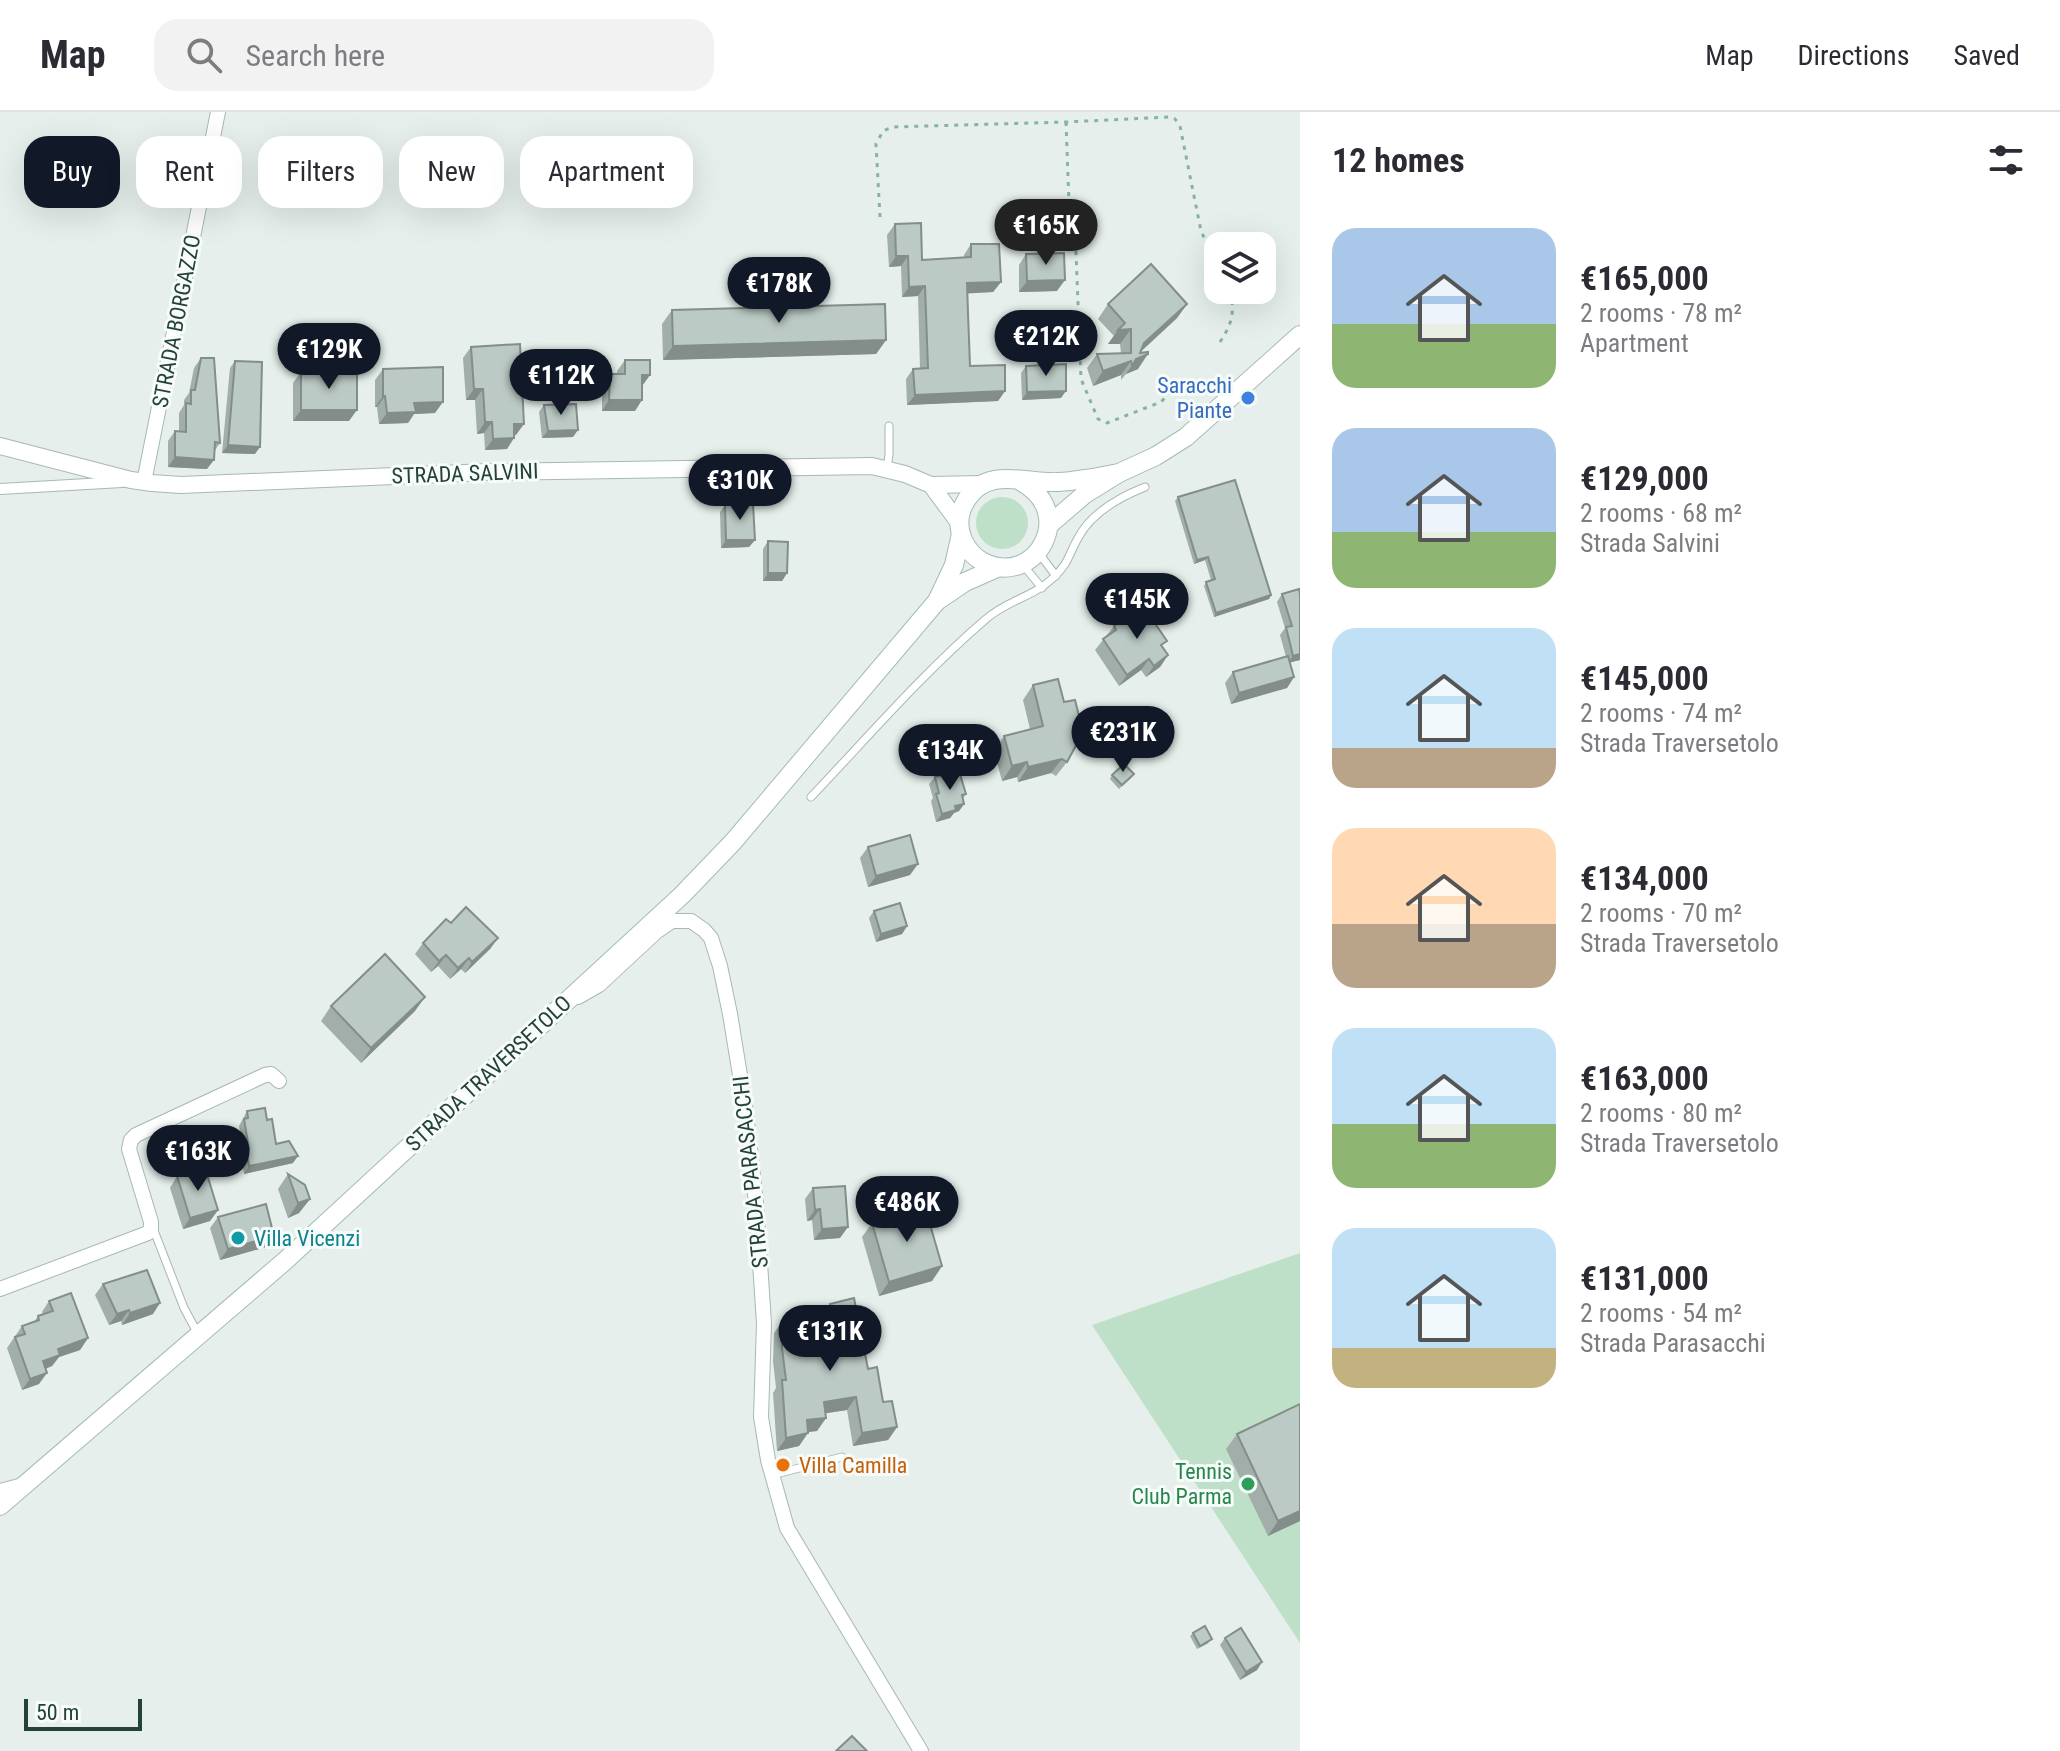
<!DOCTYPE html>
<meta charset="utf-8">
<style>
body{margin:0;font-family:"Roboto Condensed",sans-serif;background:#f2f2f3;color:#2b2b33;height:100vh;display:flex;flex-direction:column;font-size:30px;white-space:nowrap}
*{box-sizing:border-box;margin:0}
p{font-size:26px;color:#7c7c81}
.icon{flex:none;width:44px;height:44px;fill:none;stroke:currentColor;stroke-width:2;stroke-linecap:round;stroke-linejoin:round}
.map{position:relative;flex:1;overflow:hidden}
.sheet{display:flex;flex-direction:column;background:#fff;width:760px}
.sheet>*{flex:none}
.guide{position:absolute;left:24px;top:24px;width:760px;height:72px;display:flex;gap:16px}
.fabs{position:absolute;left:1204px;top:120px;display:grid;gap:16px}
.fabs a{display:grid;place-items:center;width:72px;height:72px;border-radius:16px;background:#fff;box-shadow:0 8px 32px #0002;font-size:40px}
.scale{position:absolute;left:24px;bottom:20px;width:118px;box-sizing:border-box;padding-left:8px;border:4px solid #24423a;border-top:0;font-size:22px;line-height:28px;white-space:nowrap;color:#24423a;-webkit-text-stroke:6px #f7fbf9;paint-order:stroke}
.price{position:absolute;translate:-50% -68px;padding:0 18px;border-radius:28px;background:#111827;color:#fff;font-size:26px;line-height:52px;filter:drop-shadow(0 2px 4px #0008)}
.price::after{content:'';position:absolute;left:50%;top:48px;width:24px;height:18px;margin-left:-12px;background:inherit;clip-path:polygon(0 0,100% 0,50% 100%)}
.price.on{background:#222;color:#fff}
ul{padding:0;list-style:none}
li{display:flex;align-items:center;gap:24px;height:200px;padding:0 32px}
li span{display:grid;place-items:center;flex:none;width:224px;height:160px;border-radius:24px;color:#555}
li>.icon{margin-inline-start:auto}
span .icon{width:96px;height:96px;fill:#fffc;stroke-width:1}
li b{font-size:34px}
h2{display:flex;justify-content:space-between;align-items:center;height:96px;padding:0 32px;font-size:34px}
.tag{padding:0 28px;border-radius:24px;background:#fff;box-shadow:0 8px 32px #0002;font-size:28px;line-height:72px}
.tag.on{background:#111827;color:#fff}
header{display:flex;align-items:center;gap:48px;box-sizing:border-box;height:112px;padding:0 40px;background:#fff;border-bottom:2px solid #e1e1e2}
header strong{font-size:38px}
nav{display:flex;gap:44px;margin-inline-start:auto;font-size:28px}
.search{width:560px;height:72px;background:#f2f2f3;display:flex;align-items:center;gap:20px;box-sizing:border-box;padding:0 28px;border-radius:24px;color:#7c7c81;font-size:30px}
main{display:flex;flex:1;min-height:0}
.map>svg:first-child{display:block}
.green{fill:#bfe0c8}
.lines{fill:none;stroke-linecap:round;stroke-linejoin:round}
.service-casing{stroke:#a8b8b2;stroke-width:9}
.pedestrian-casing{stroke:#a8b8b2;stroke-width:12}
.minor-casing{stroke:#a8b8b2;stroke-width:16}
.tertiary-casing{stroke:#a8b8b2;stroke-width:18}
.secondary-casing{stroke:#a4bbb3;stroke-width:20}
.path{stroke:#86b3a5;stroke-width:3;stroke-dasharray:4 6;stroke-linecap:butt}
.service{stroke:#fff;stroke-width:7}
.pedestrian{stroke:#fff;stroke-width:10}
.minor{stroke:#fff;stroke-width:14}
.tertiary{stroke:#fff;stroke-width:16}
.secondary{stroke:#fff;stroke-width:18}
.wall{fill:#a1aea9}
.shaded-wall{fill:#838d89}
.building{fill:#bbcac4;stroke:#838d89;stroke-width:2}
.shop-dot{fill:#3f7fe0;stroke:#f7fbf9;stroke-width:3}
.culture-dot{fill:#0f9aa8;stroke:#f7fbf9;stroke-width:3}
.food-dot{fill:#e8710a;stroke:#f7fbf9;stroke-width:3}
.leisure-dot{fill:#2e9e5b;stroke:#f7fbf9;stroke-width:3}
.labels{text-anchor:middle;stroke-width:6;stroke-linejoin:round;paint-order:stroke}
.street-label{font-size:22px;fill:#24423a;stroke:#f7fbf9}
.shop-label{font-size:22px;fill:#366cbe;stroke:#f7fbf9;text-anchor:end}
.culture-label{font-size:22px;fill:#0d838f;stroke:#f7fbf9;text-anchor:start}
.food-label{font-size:22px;fill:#c56008;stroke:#f7fbf9;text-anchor:start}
.leisure-label{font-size:22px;fill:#27864d;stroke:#f7fbf9;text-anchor:end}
</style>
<header>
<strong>Map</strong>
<div class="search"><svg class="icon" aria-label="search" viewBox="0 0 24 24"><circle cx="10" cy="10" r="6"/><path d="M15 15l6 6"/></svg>Search here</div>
<nav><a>Map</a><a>Directions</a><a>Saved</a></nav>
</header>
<main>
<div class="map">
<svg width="1300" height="1639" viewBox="0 0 1300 1639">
<rect width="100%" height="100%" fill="#e6efeb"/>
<g class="green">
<circle cx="1002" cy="411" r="26"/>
<polygon points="1300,1141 1300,1531 1092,1213"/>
</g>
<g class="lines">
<defs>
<g id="service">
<polyline points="887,356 889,343 889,314"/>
<polyline points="1038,440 1056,464"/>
<polyline points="1023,453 1042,476"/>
<path d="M811,685C868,625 923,561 986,507C1006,489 1033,485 1053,466C1069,451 1068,444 1078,426C1091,401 1120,385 1145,375"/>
<polyline points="153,1116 184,1196 198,1222"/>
<polyline points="772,1363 842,1345"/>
</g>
<polyline id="pedestrian" points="0,377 122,370"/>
<g id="minor">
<polyline points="144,370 218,0"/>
<polyline points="578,885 599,873 656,820 672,809 691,809 704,818 711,826 720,854 730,902 746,1000 756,1091 764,1211 761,1305 768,1348 787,1416 921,1639"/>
<polyline points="0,1177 148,1121 151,1116 151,1110 129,1037 131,1028 136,1023 265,963 271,962 279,969"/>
<polyline points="0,1379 23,1373"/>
</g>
<g id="tertiary">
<polyline points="0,334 131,368 152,371 181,373 488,360 872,354 905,362 931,373 959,411"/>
<polyline points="931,373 981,372"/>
</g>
<g id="secondary">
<path d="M1018,368C1080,398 1036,477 983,450C974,445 967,437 963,428C957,414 959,399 967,387C988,354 1026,372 1058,370C1078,369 1099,365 1119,361"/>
<polyline points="1049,413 1085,382 1119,361 1156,344 1186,325 1300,223"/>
<polyline points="940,487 965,470 999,455"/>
<polyline points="0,1394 286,1148 682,783 733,730 937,489 954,453 961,422"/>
</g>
</defs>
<use href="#service" class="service-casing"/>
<use href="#pedestrian" class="pedestrian-casing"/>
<use href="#minor" class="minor-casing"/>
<use href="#tertiary" class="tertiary-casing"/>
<use href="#secondary" class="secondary-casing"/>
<g class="path">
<polyline points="1066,10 1070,118 1076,141 1081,267 1098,307 1107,311 1161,290 1169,281"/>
<polyline points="880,105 876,32 883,19 892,15 1066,10 1169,5 1175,7 1180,14 1201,119 1218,155"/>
<path d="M1220,230C1232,212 1236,198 1229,178"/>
</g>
<use href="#service" class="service"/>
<use href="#pedestrian" class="pedestrian"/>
<use href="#minor" class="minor"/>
<use href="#tertiary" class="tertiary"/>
<use href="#secondary" class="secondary"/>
</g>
<g class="wall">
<polygon points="895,112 922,148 964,146 964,143 971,132 1001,170 993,180 967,181 970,254 1005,279 998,289 907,293 906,267 913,257 920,256 918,184 902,185 901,154 889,155 887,123"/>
<polygon points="1026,142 1057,179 1019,180 1019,153"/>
<polygon points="1108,192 1187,192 1177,206 1141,239 1138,257 1126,262 1121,268 1121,263 1093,274 1087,256 1097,242 1121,241 1120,232 1108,232 1114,224 1098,207"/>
<polygon points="672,198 886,228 876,242 663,248 662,212"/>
<polygon points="1027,201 1056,226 1051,233 1022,234 1021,209"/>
<polygon points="471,235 516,323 514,323 507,337 485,338 484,321 477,322 475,288 466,288 463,246"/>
<polygon points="201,246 220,331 215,338 207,357 168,355 168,329 175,319 179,319 179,301 184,293 184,288 189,281 194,256"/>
<polygon points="625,248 650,263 642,274 635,299 602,299 602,274 610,262 617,262 617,259"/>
<polygon points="235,249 255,342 222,341 230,256"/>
<polygon points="1026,254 1061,286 1022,288 1021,261"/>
<polygon points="383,257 435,301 414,302 408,311 379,312 377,295 375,295 375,268"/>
<polygon points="301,260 349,309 293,309 293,271"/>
<polygon points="544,293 573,325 542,326 539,300"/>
<polygon points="1178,385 1271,483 1269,487 1214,505 1204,474 1206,470 1211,468 1205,448 1194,452 1175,389"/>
<polygon points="725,393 755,428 749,435 721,436 720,400"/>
<polygon points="768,429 787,461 782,469 763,469 763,437"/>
<polygon points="1282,482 1300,482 1300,548 1290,550 1294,565 1287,576 1231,592 1225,571 1233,560 1286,545 1280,523 1285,516 1277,490"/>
<polygon points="1114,514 1163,535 1168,543 1160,555 1146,565 1141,558 1119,574 1095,538"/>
<polygon points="1033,573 1067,650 1056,664 1051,661 1018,670 1017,665 1002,669 994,639 1004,624 1030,617 1023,588"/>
<polygon points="1112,663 1131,666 1119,677 1110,667"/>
<polygon points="935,665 966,682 963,686 964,692 959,699 954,701 950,706 936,710 931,689 933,686 929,672"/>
<polygon points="868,735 910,763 868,775 860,746"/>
<polygon points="874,799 907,814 902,822 876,830 869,806"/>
<polygon points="451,811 498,826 490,837 465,861 461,857 450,867 438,854 431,860 415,842 423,831"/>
<polygon points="331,894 415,899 361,951 321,909"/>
<polygon points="247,999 267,1008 276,1032 293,1051 244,1062 241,1045 243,1041 239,1014"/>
<polygon points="288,1062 310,1087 299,1101 288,1106 278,1077"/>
<polygon points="177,1064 218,1098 210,1109 183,1117 170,1076"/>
<polygon points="813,1076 840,1126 814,1128 812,1108 807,1109 805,1087"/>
<polygon points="218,1105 274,1124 266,1135 220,1148 210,1116"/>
<polygon points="872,1111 942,1154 932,1169 879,1184 862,1125"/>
<polygon points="103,1172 153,1202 122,1213 121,1209 109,1213 95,1183"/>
<polygon points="49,1189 88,1226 80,1238 59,1245 52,1254 45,1257 39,1272 22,1278 7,1236 22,1214 34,1210 38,1204 43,1202 42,1200"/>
<polygon points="830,1192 868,1257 883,1290 897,1315 888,1328 853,1334 847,1298 825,1301 826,1306 817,1319 808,1320 799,1334 777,1339 773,1281 776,1276 773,1249 774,1221 783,1208 806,1221 810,1222 824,1220 821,1205"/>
<polygon points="1237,1322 1300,1409 1268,1424 1226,1337"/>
<polygon points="1193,1521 1209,1531 1197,1537 1190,1524"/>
<polygon points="1225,1526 1262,1550 1257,1558 1240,1568 1220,1533"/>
</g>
<g class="shaded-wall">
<polygon points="896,144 908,144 901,154 889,155"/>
<polygon points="1065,168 1057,179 1019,180 1027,169"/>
<polygon points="1001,170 993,180 959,182 967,171"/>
<polygon points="925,174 918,184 902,185 909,175"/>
<polygon points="1187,192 1177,206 1134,246 1144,231"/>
<polygon points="1131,217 1120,232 1108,232 1118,218"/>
<polygon points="1056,226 1051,233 1022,234 1027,227"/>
<polygon points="886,228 876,242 663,248 673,234"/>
<polygon points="1148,242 1138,257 1126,262 1136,247"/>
<polygon points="1131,249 1121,263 1093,274 1103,259"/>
<polygon points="642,263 650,263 642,274"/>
<polygon points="474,277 483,277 475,288 466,288"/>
<polygon points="1005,279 998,289 907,293 915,283"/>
<polygon points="1066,279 1061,286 1022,288 1027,280"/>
<polygon points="383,284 385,284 377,295 375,295"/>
<polygon points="609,288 642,288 635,299 602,299"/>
<polygon points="443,290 435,301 414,302 408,311 379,312 387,301 414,291"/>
<polygon points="301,298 357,298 349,309 293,309"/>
<polygon points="485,310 492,310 484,321 477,322"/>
<polygon points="514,312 524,312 516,323 506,324"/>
<polygon points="578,318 573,325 542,326 548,319"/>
<polygon points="514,326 507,337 485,338 493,327"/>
<polygon points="228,333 260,335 255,342 222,341"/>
<polygon points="175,345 214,348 207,357 168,355"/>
<polygon points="726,428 755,428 749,435 721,436"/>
<polygon points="1208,445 1205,448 1194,452 1197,448"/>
<polygon points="768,461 787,461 782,469 763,469"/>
<polygon points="1271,483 1269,487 1214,505 1216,501"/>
<polygon points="1300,542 1300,548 1288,551 1293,544"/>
<polygon points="1168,543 1160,555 1146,565 1154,554"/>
<polygon points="1149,547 1141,558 1119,574 1127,563"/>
<polygon points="1294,565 1287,576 1231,592 1239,581"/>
<polygon points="1062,647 1051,661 1018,670 1028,655"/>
<polygon points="1027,650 1017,665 1002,669 1012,654"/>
<polygon points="964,692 959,699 954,701 950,706 936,710 942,702 955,694"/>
<polygon points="918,752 910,763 868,775 876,764"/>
<polygon points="907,814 902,822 876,830 881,822"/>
<polygon points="498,826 490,837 465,861 472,850"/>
<polygon points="446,843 438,854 431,860 439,849"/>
<polygon points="469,846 461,857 450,867 458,856"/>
<polygon points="425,885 415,899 361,951 371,936"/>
<polygon points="298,1044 293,1051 244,1062 249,1054"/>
<polygon points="310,1087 299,1101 288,1106 298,1091"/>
<polygon points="820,1097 812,1108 807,1109 815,1098"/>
<polygon points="218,1098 210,1109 183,1117 190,1106"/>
<polygon points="848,1115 840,1126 814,1128 822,1117"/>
<polygon points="274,1124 266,1135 220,1148 228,1137"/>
<polygon points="942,1154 932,1169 879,1184 889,1170"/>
<polygon points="160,1191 153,1202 122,1213 130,1201"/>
<polygon points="129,1198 121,1209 109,1213 117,1202"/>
<polygon points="88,1226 80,1238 59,1245 52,1254 35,1261 43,1249 58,1237"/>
<polygon points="47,1261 39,1272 22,1278 30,1267"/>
<polygon points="856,1285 847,1298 815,1303 824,1290"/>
<polygon points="826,1306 817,1319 798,1321 807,1308"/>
<polygon points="897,1315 888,1328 853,1334 862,1321"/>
<polygon points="808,1321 799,1334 777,1339 786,1326"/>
<polygon points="1300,1399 1300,1409 1268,1424 1278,1409"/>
<polygon points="1262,1550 1257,1558 1240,1568 1246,1560"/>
</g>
<g class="building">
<polygon points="921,111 922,148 971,145 971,132 999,132 1001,170 967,171 968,201 970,254 1005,253 1005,279 915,283 913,257 928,256 925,174 909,175 908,144 896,144 895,112"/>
<polygon points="1064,141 1065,168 1027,169 1026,142"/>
<polygon points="1151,152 1187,192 1144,231 1140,241 1148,240 1148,242 1136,247 1132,254 1131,249 1103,259 1097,242 1131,241 1131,217 1118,218 1125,211 1108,192"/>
<polygon points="885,192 886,228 673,234 672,198"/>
<polygon points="1027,201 1056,201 1056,226 1027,227"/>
<polygon points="520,232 524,312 514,312 514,326 493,327 492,310 485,310 483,277 474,277 471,235"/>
<polygon points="201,246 214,246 220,331 215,330 214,348 175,345 175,319 186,320 186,291 191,292 191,278 195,278"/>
<polygon points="625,248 650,248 650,263 642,263 642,288 609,288 610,262 625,262"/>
<polygon points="235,249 262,250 260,335 228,333"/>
<polygon points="1066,252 1066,279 1027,280 1026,254"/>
<polygon points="443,255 443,290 414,291 416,300 387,301 385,284 383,284 383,257"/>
<rect x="301" y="260" width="56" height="38"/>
<polygon points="576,292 578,318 548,319 544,293"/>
<polygon points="1235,368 1271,483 1216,501 1206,470 1215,467 1208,445 1197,448 1178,385"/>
<polygon points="753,392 755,428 726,428 725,393"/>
<polygon points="768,429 788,430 787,461 768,461"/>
<polygon points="1299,477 1300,482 1300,542 1293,544 1286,515 1292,514 1282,482"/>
<polygon points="1143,494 1167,529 1161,533 1168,543 1154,554 1149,547 1127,563 1103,527 1116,518 1114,514"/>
<polygon points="1288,544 1294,565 1239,581 1233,560"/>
<polygon points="1058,567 1064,590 1075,588 1081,612 1086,615 1067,650 1062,647 1028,655 1027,650 1012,654 1004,624 1043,614 1033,573"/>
<polygon points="1124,652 1134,662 1122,673 1112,663"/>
<polygon points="959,659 966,682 962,683 964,692 955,694 956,698 942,702 936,682 939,681 935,665"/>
<polygon points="910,723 918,752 876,764 868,735"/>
<polygon points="900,791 907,814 881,822 874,799"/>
<polygon points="466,795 498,826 472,850 469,846 458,856 446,843 439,849 423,831 446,807 451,811"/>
<polygon points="385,842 425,885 371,936 331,894"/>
<polygon points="265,996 267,1008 272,1007 276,1032 289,1029 298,1044 249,1054 246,1038 249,1037 244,1007 248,1006 247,999"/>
<polygon points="205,1056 218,1098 190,1106 177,1064"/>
<polygon points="288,1062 305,1073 310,1087 298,1091"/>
<polygon points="845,1074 848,1115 822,1117 820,1097 815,1098 813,1076"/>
<polygon points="266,1092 274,1124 228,1137 218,1105"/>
<polygon points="925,1095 942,1154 889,1170 872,1111"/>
<polygon points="147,1158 160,1191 130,1201 129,1198 117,1202 103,1172"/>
<polygon points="71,1181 88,1226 58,1237 60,1243 43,1249 47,1261 30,1267 15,1225 25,1222 22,1214 39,1208 38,1204 53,1199 49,1189"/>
<polygon points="854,1186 868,1257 877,1255 883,1290 892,1289 897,1315 862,1321 856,1285 824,1290 826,1306 807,1308 808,1321 786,1326 782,1268 786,1268 782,1236 783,1208 802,1205 806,1221 810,1221 810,1222 835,1218 830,1192"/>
<polygon points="1300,1292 1300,1399 1278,1409 1237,1322"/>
<polygon points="1205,1514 1212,1527 1200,1534 1193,1521"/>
<polygon points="1241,1516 1262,1550 1246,1560 1225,1526"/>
<polygon points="852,1624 867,1639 836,1639"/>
</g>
<circle class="shop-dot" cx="1248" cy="286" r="8"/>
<circle class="culture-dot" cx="238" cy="1126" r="8"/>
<circle class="food-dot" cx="783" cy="1353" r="8"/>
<circle class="leisure-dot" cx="1248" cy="1372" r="8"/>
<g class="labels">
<g class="street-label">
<text transform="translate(176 209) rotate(-79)" y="8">STRADA BORGAZZO</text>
<text transform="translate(465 361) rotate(-2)" y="8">STRADA SALVINI</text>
<text transform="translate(488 961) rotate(-43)" y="8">STRADA TRAVERSETOLO</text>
<text transform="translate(750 1060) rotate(-96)" y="8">STRADA PARASACCHI</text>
</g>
<g class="shop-label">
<text x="1232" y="281">Saracchi<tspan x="1232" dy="25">Piante</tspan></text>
</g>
<g class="culture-label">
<text x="254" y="1134">Villa Vicenzi</text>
</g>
<g class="food-label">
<text x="799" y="1361">Villa Camilla</text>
</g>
<g class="leisure-label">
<text x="1232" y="1367">Tennis<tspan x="1232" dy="25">Club Parma</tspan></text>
</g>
</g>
</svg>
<div class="fabs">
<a><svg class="icon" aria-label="layers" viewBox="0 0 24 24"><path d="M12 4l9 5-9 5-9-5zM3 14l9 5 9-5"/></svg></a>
</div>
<div class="scale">50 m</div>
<b class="price on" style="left:1046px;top:155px">€165K</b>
<b class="price" style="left:779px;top:213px">€178K</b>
<b class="price" style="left:1046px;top:266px">€212K</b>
<b class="price" style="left:329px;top:279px">€129K</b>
<b class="price" style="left:561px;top:305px">€112K</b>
<b class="price" style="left:740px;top:410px">€310K</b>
<b class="price" style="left:1137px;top:529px">€145K</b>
<b class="price" style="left:1123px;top:662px">€231K</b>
<b class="price" style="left:950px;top:680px">€134K</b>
<b class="price" style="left:198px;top:1081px">€163K</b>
<b class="price" style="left:907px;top:1132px">€486K</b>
<b class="price" style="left:830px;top:1261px">€131K</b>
<div class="guide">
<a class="tag on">Buy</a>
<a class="tag">Rent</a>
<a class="tag">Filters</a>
<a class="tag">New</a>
<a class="tag">Apartment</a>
</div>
</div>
<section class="sheet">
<h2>12 homes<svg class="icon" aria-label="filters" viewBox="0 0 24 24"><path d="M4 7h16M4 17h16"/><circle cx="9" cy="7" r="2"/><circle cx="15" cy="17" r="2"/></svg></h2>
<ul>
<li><span style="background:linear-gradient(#a9c7e8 60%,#8fb573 0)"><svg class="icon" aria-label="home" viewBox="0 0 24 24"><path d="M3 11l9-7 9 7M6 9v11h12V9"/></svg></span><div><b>€165,000</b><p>2 rooms · 78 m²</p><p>Apartment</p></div></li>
<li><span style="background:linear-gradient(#a9c7e8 65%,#8fb573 0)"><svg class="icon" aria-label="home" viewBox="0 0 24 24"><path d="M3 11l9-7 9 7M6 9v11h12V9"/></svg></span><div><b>€129,000</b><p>2 rooms · 68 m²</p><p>Strada Salvini</p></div></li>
<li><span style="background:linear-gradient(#bfe0f5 75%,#b9a48a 0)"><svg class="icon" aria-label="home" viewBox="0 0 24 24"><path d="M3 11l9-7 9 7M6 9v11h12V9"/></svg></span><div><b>€145,000</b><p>2 rooms · 74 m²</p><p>Strada Traversetolo</p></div></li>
<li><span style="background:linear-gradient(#ffd9b3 60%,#b9a48a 0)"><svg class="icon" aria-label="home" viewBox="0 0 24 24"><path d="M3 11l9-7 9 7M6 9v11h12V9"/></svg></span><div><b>€134,000</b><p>2 rooms · 70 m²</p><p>Strada Traversetolo</p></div></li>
<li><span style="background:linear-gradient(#bfe0f5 60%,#8fb573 0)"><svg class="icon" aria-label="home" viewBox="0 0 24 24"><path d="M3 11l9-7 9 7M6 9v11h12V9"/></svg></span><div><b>€163,000</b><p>2 rooms · 80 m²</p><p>Strada Traversetolo</p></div></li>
<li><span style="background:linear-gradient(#bfe0f5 75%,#c2b280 0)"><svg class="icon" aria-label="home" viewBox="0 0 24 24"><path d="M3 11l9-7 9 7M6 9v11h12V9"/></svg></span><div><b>€131,000</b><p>2 rooms · 54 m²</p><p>Strada Parasacchi</p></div></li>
</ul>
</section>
</main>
